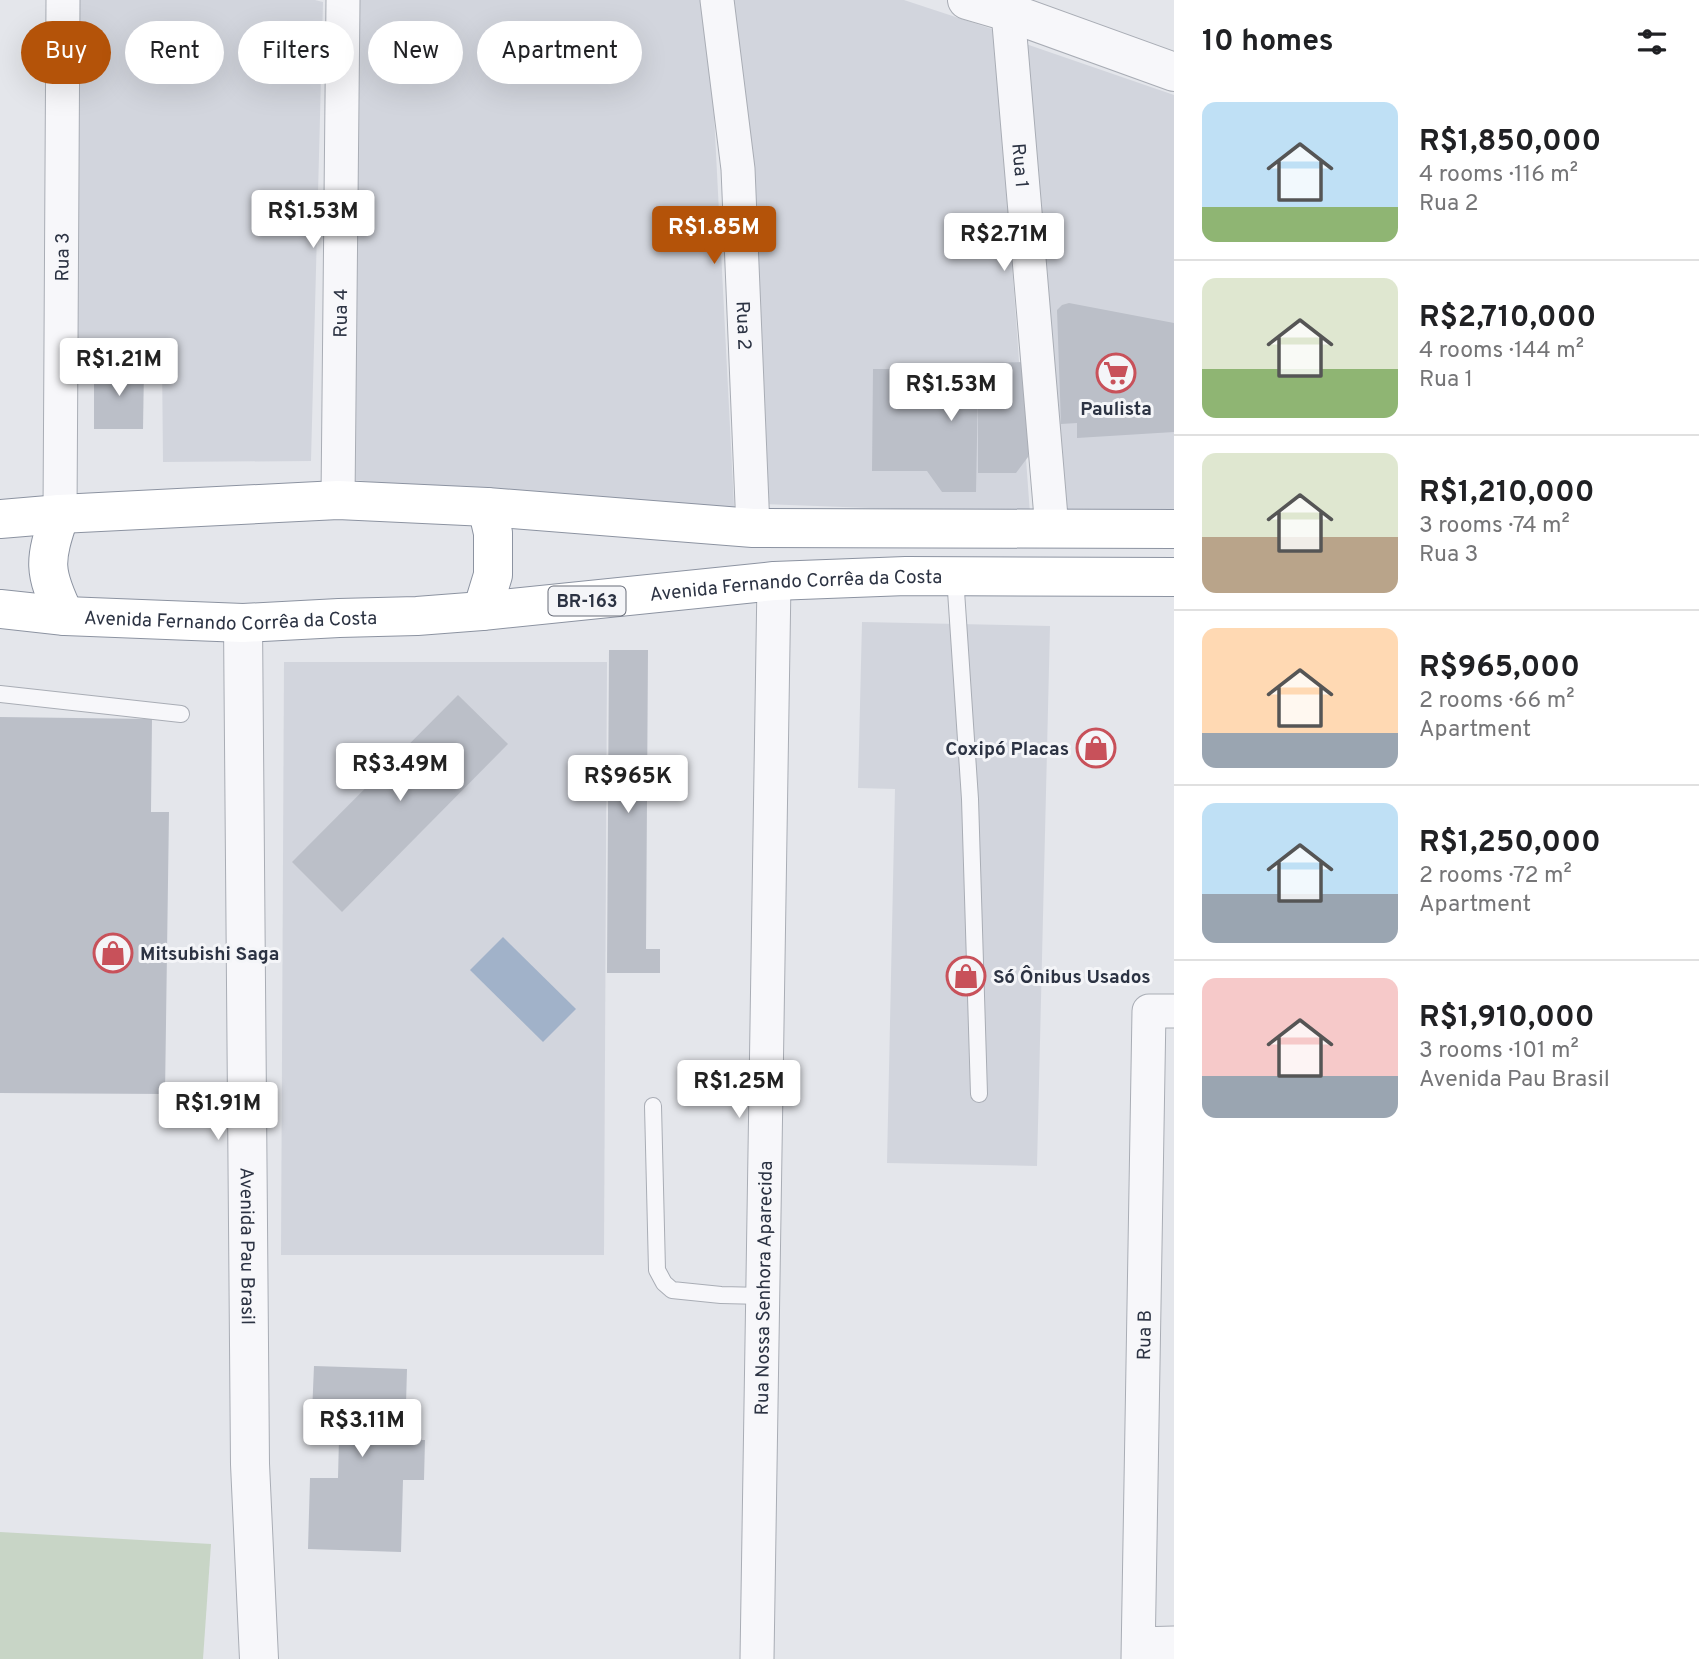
<!DOCTYPE html>
<meta charset="utf-8">
<style>
body{margin:0;font-family:Overpass,sans-serif;background:#f2f2f2;color:#202124;height:100vh;display:flex;flex-direction:column;font-size:26px;white-space:nowrap}
*{box-sizing:border-box;margin:0}
p{font-size:23px;color:#757577}
.icon{flex:none;width:38px;height:38px;fill:none;stroke:currentColor;stroke-width:2;stroke-linecap:round;stroke-linejoin:round}
.map{position:relative;flex:1;overflow:hidden}
.drawer{display:flex;flex-direction:column;background:#fff;width:525px}
.drawer>*{flex:none}
.hud{position:absolute;left:21px;top:21px;width:665px;height:63px;display:flex;gap:14px}
.price{position:absolute;translate:-50% -60px;padding:0 16px;border-radius:7px;background:#fff;color:#222;font-size:23px;line-height:46px;filter:drop-shadow(0 2px 4px #0008)}
.price::after{content:'';position:absolute;left:50%;top:42px;width:21px;height:16px;margin-left:-10px;background:inherit;clip-path:polygon(0 0,100% 0,50% 100%)}
.price.on{background:#b45309;color:#fff}
ul{padding:0;list-style:none}
li{display:flex;align-items:center;gap:21px;height:175px;padding:0 28px}
li+li{border-top:2px solid #e0e0e0}
li span{display:grid;place-items:center;flex:none;width:196px;height:140px;border-radius:14px;color:#555}
li>.icon{margin-inline-start:auto}
span .icon{width:84px;height:84px;fill:#fffc;stroke-width:1}
li b{font-size:30px}
h2{display:flex;justify-content:space-between;align-items:center;height:84px;padding:0 28px;font-size:30px}
.tag{padding:0 24px;border-radius:32px;background:#fff;box-shadow:0 7px 28px #0002;font-size:24px;line-height:63px}
.tag.on{background:#b45309;color:#fff}
main{display:flex;flex:1;min-height:0}
.map>svg:first-child{display:block}
.built{fill:#d2d5dd}
.green{fill:#c8d5c6}
.water{fill:#a1b2c9}
.building{fill:#bbbfc8}
.lines{fill:none;stroke-linecap:round;stroke-linejoin:round}
.service-casing{stroke:#a9adb5;stroke-width:18}
.minor-casing{stroke:#a9adb5;stroke-width:35}
.tertiary-casing{stroke:#a9adb5;stroke-width:40}
.trunk-casing{stroke:#8c93a1;stroke-width:40}
.service{stroke:#f7f7fa;stroke-width:16}
.minor{stroke:#f7f7fa;stroke-width:33}
.tertiary{stroke:#f7f7fa;stroke-width:38}
.trunk{stroke:#fff;stroke-width:38}
.labels{text-anchor:middle;stroke-width:6;stroke-linejoin:round;paint-order:stroke}
.shield{fill:#f4f5f8;stroke:#686d79;stroke-width:2}
.shield-label{font-size:18px;font-weight:bold;fill:#2c3343}
.street-label{font-size:19px;fill:#2c3343;stroke:#f4f5f8}
.poi-label{font-size:19px;font-weight:bold;fill:#2c3343;stroke:#f4f5f8;text-anchor:start}
</style>
<main>
<div class="map">
<svg width="1174" height="1659" viewBox="0 0 1174 1659">
<rect width="100%" height="100%" fill="#e4e6eb"/>
<g class="built">
<polygon points="70,0 315,0 323,2 311,461 163,462 162,359 73,355"/>
<polygon points="357,0 702,0 712,75 735,525 347,479"/>
<polygon points="727,0 904,0 995,30 1025,263 1012,264 1030,514 763,504"/>
<polygon points="1023,43 1174,95 1174,510 1060,510"/>
<polygon points="862,622 1050,626 1037,1166 887,1163 895,789 858,788"/>
<polygon points="284,662 607,662 604,1255 281,1255"/>
</g>
<polygon class="green" points="0,1532 211,1544 203,1659 0,1659"/>
<polygon class="water" points="503,937 576,1009 543,1042 470,970"/>
<g class="building">
<polygon points="1069,303 1174,323 1174,432 1077,438 1077,423 1061,424 1057,310 1062,305"/>
<polygon points="1028,362 1028,457 1016,473 978,473 978,387 976,492 942,492 927,471 872,471 873,369 932,369 932,377 978,377 978,363"/>
<polygon points="94,368 144,368 143,429 94,429"/>
<polygon points="609,650 648,650 646,949 660,949 660,973 607,973"/>
<polygon points="458,695 508,744 342,912 292,862"/>
<polygon points="0,717 152,719 151,812 169,812 165,1094 0,1093"/>
<polygon points="314,1366 407,1369 405,1440 425,1440 424,1480 403,1480 401,1552 308,1549 310,1478 338,1478 339,1438 311,1437"/>
</g>
<g class="lines">
<defs>
<g id="service">
<polyline points="955,576 970,799 979,1094"/>
<polyline points="0,694 181,714"/>
<polyline points="653,1106 657,1270 664,1283 672,1290 721,1295 763,1296"/>
</g>
<g id="minor">
<path id="s1" d="M717,0L738,169L753,528"/>
<path id="s2" d="M1008,12L1052,529"/>
<path id="s3" d="M338,500L343,0"/>
<path id="s4" d="M60,514L63,0"/>
<polyline points="1139,1644 1174,1643"/>
<path id="s5" d="M757,1659L774,581"/>
<path id="s6" d="M1138,1659L1149,1011H1174"/>
</g>
<g id="tertiary">
<polyline points="967,0 1008,12 1174,72"/>
<path id="s7" d="M243,623L250,1464L259,1659"/>
</g>
<g id="trunk">
<path d="M60,514C44,561 43,571 65,616"/>
<polyline points="0,519 60,514 338,500 487,507 753,528 1174,529"/>
<path id="s8" d="M0,609L65,616L243,623L339,618L417,616L482,611L774,581L906,576L1174,577"/>
<polyline points="482,611 493,575 493,533 487,507"/>
</g>
</defs>
<use href="#service" class="service-casing"/>
<use href="#minor" class="minor-casing"/>
<use href="#tertiary" class="tertiary-casing"/>
<use href="#trunk" class="trunk-casing"/>
<use href="#service" class="service"/>
<use href="#minor" class="minor"/>
<use href="#tertiary" class="tertiary"/>
<use href="#trunk" class="trunk"/>
</g>
<defs>
<symbol id="supermarket-ring" viewBox="-11 -11 22 22"><circle r="9.5" fill="#f4f5f8" stroke="#c8515a" stroke-width="1.5"/><path d="M-6-5.5h2.5l.6 2H6L4.5 2H-2.5L-4.4-4H-6ZM-1.5 3.2a1.3 1.3 0 1 0 .1 0ZM3 3.2a1.3 1.3 0 1 0 .1 0Z" fill="#c8515a"/></symbol>
<symbol id="shop-ring" viewBox="-11 -11 22 22"><circle r="9.5" fill="#f4f5f8" stroke="#c8515a" stroke-width="1.5"/><path d="M-5-2.5h2.3a2.7 3.5 0 0 1 5.4 0H5L5.5 6h-11ZM-1.5-2.5h3a1.5 2.3 0 0 0-3 0Z" fill="#c8515a"/></symbol>
</defs>
<g fill-rule="evenodd">
<use href="#supermarket-ring" x="1094" y="351" width="44" height="44"/>
<use href="#shop-ring" x="1074" y="726" width="44" height="44"/>
<use href="#shop-ring" x="91" y="931" width="44" height="44"/>
<use href="#shop-ring" x="944" y="954" width="44" height="44"/>
</g>
<g class="labels">
<rect class="shield" x="548.5" y="586.5" width="77" height="29" rx="5"/>
<g class="shield-label">
<text x="587" y="607">BR-163</text>
</g>
<g class="street-label">
<text dy="7" stroke="none"><textPath href="#s2" startOffset="154">Rua 1</textPath></text>
<text dy="7" stroke="none"><textPath href="#s4" startOffset="257">Rua 3</textPath></text>
<text dy="7" stroke="none"><textPath href="#s3" startOffset="187">Rua 4</textPath></text>
<text dy="7" stroke="none"><textPath href="#s1" startOffset="327">Rua 2</textPath></text>
<text dy="7" stroke="none"><textPath href="#s8" startOffset="798">Avenida Fernando Corrêa da Costa</textPath></text>
<text dy="7" stroke="none"><textPath href="#s8" startOffset="231">Avenida Fernando Corrêa da Costa</textPath></text>
<text dy="7" stroke="none"><textPath href="#s7" startOffset="623">Avenida Pau Brasil</textPath></text>
<text dy="7" stroke="none"><textPath href="#s5" startOffset="371">Rua Nossa Senhora Aparecida</textPath></text>
<text dy="7" stroke="none"><textPath href="#s6" startOffset="324">Rua B</textPath></text>
</g>
<g class="poi-label">
<text x="1116" y="415" text-anchor="middle">Paulista</text>
<text x="1069" y="755" text-anchor="end">Coxipó Placas</text>
<text x="140" y="960">Mitsubishi Saga</text>
<text x="993" y="983">Só Ônibus Usados</text>
</g>
</g>
</svg>
<b class="price" style="left:313px;top:250px">R$1.53M</b>
<b class="price on" style="left:714px;top:266px">R$1.85M</b>
<b class="price" style="left:1004px;top:273px">R$2.71M</b>
<b class="price" style="left:119px;top:398px">R$1.21M</b>
<b class="price" style="left:951px;top:423px">R$1.53M</b>
<b class="price" style="left:400px;top:803px">R$3.49M</b>
<b class="price" style="left:628px;top:815px">R$965K</b>
<b class="price" style="left:739px;top:1120px">R$1.25M</b>
<b class="price" style="left:218px;top:1142px">R$1.91M</b>
<b class="price" style="left:362px;top:1459px">R$3.11M</b>
<div class="hud">
<a class="tag on">Buy</a>
<a class="tag">Rent</a>
<a class="tag">Filters</a>
<a class="tag">New</a>
<a class="tag">Apartment</a>
</div>
</div>
<section class="drawer">
<h2>10 homes<svg class="icon" aria-label="filters" viewBox="0 0 24 24"><path d="M4 7h16M4 17h16"/><circle cx="9" cy="7" r="2"/><circle cx="15" cy="17" r="2"/></svg></h2>
<ul>
<li><span style="background:linear-gradient(#bfe0f5 75%,#8fb573 0)"><svg class="icon" aria-label="home" viewBox="0 0 24 24"><path d="M3 11l9-7 9 7M6 9v11h12V9"/></svg></span><div><b>R$1,850,000</b><p>4 rooms · 116 m²</p><p>Rua 2</p></div></li>
<li><span style="background:linear-gradient(#dfe7d0 65%,#8fb573 0)"><svg class="icon" aria-label="home" viewBox="0 0 24 24"><path d="M3 11l9-7 9 7M6 9v11h12V9"/></svg></span><div><b>R$2,710,000</b><p>4 rooms · 144 m²</p><p>Rua 1</p></div></li>
<li><span style="background:linear-gradient(#dfe7d0 60%,#b9a48a 0)"><svg class="icon" aria-label="home" viewBox="0 0 24 24"><path d="M3 11l9-7 9 7M6 9v11h12V9"/></svg></span><div><b>R$1,210,000</b><p>3 rooms · 74 m²</p><p>Rua 3</p></div></li>
<li><span style="background:linear-gradient(#ffd9b3 75%,#9aa5b1 0)"><svg class="icon" aria-label="home" viewBox="0 0 24 24"><path d="M3 11l9-7 9 7M6 9v11h12V9"/></svg></span><div><b>R$965,000</b><p>2 rooms · 66 m²</p><p>Apartment</p></div></li>
<li><span style="background:linear-gradient(#bfe0f5 65%,#9aa5b1 0)"><svg class="icon" aria-label="home" viewBox="0 0 24 24"><path d="M3 11l9-7 9 7M6 9v11h12V9"/></svg></span><div><b>R$1,250,000</b><p>2 rooms · 72 m²</p><p>Apartment</p></div></li>
<li><span style="background:linear-gradient(#f6c9c9 70%,#9aa5b1 0)"><svg class="icon" aria-label="home" viewBox="0 0 24 24"><path d="M3 11l9-7 9 7M6 9v11h12V9"/></svg></span><div><b>R$1,910,000</b><p>3 rooms · 101 m²</p><p>Avenida Pau Brasil</p></div></li>
</ul>
</section>
</main>
